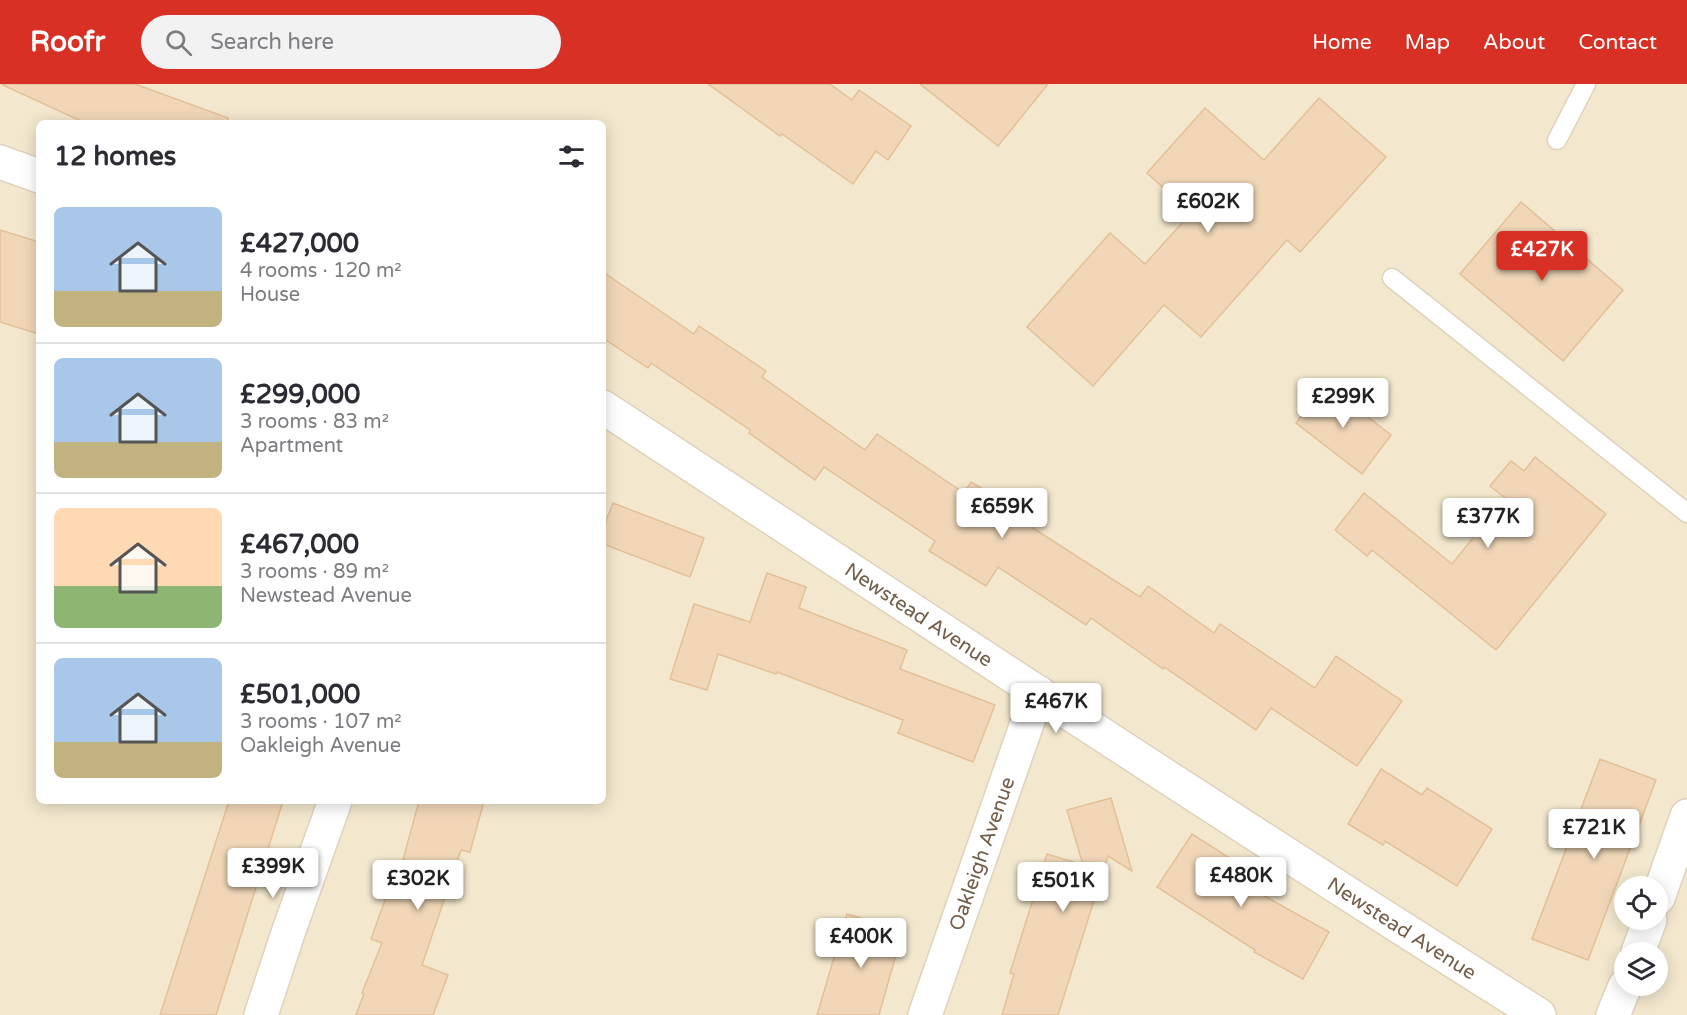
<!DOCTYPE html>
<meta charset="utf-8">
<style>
body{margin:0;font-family:"Varela Round",sans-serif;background:#f2f2f3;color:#2b2b33;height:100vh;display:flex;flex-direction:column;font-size:22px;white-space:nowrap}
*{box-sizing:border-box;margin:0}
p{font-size:20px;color:#7c7c81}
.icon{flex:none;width:33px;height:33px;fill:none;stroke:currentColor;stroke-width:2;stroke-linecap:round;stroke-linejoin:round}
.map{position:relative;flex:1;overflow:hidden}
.drawer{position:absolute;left:36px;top:36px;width:570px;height:684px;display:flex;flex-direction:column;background:#fff;border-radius:9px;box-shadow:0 3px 15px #0003}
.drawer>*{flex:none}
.controls{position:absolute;left:1614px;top:792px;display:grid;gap:12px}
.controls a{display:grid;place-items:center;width:54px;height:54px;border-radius:50%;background:#fff;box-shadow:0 3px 15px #0003;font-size:30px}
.price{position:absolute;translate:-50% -51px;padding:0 14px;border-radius:6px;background:#fff;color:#222;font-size:20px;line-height:39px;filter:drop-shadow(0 2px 3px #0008)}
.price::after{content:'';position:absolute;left:50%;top:36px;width:18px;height:14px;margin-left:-9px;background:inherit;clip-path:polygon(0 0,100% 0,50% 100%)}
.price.active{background:#d93025;color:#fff}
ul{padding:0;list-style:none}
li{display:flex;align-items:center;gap:18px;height:150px;padding:0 18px}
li+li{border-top:2px solid #e1e1e2}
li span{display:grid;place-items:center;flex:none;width:168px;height:120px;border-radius:9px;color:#555}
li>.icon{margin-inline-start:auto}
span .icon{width:72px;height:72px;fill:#fffc;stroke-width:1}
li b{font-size:26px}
h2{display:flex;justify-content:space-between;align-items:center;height:72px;padding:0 18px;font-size:26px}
header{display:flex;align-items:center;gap:36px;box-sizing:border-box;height:84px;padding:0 30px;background:#d93025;color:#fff}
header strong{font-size:28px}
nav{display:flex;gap:33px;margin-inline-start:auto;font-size:21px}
.search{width:420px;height:54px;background:#f2f2f3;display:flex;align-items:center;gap:15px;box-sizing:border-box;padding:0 21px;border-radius:33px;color:#7c7c81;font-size:22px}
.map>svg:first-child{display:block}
.residential{fill:#f3e8ce;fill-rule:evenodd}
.building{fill:#f1d7b8;stroke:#e3c098;stroke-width:1.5}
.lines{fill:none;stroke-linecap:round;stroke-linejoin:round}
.service-casing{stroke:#dfd2bc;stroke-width:21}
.minor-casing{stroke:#dfd2bc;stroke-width:36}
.service{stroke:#fff;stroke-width:18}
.minor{stroke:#fff;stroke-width:33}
.labels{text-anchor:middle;stroke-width:6;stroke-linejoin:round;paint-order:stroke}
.street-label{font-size:20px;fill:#725d48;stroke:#fff9e5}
</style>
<header>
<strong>Roofr</strong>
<div class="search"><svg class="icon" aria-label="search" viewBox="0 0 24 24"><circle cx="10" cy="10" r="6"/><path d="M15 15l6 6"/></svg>Search here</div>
<nav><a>Home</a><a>Map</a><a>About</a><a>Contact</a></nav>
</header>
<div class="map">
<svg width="1687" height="931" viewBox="0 0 1687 931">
<rect width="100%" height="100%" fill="#fcf5e0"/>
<path class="residential" d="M0,0H1687V931H0ZM39,39H603V717H39ZM1624,802H1658V836H1624ZM1624,868H1658V902H1624Z"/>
<g class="building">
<polygon points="1,0 135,0 228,34 228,39 85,39"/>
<polygon points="708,0 830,0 852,16 859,6 911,42 888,76 876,67 853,100 782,50 780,52"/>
<polygon points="920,0 1048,0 998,62"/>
<polygon points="1319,14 1386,73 1300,168 1287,156 1201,253 1164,221 1093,302 1027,243 1110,149 1145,180 1191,129 1147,89 1205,24 1264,76"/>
<polygon points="1521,118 1623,206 1563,277 1460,190"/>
<polygon points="0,146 39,158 39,250 0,238"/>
<polygon points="603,188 694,250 699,242 766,287 762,293 865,366 877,350 964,409 971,398 1029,433 1025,439 1140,513 1148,502 1214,549 1220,540 1315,604 1336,572 1402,617 1357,682 1271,624 1256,646 1164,583 1163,585 1091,534 1086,541 998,483 986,502 929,467 935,457 824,383 815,396 749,349 750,346 651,279 648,284 603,254"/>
<polygon points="1325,300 1391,351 1362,390 1296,339"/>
<polygon points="1535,373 1606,430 1496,566 1372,466 1367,472 1335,446 1364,409 1452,480 1505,414 1490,402 1511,377 1524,387"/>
<polygon points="613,419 704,454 690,493 603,460 603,444"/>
<polygon points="767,489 806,503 799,524 907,566 900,585 995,621 973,678 898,649 903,636 777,588 776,590 718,570 707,606 670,595 694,520 750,538"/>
<polygon points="1600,675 1656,696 1588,876 1532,855"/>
<polygon points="1381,685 1422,711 1427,704 1492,745 1457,802 1385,757 1383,761 1348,740"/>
<polygon points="1111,714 1132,787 1108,772 1058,931 1002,931 1014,890 1010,889 1047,770 1083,781 1067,726"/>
<polygon points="229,717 283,717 216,931 160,931"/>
<polygon points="419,717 484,717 470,768 461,766 422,881 448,891 433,931 356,931 364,910 362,909 382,859 371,855 396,785 400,787"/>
<polygon points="1192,750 1242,782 1234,795 1329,848 1303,895 1254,868 1255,866 1157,803"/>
<polygon points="847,830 903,846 879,931 817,931"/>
</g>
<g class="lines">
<defs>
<g id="service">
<polyline points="1557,56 1586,0"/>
<polyline points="1392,194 1687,429"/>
</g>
<g id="minor">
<polyline points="0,78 39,92"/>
<path id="s1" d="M603,323C914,527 1224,733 1539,931"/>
<polyline points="1658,814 1687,732"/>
<polyline points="1638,868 1650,836"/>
<polyline points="261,931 288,849 335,717"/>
<path id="s2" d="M925,931L1038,608"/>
<polyline points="1613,931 1625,902"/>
</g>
</defs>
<use href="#service" class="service-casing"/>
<use href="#minor" class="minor-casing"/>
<use href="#service" class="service"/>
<use href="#minor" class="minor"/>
</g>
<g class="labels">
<g class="street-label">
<text dy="7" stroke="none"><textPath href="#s1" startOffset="378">Newstead Avenue</textPath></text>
<text dy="7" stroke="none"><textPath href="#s2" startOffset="171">Oakleigh Avenue</textPath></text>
<text dy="7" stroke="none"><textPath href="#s1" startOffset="954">Newstead Avenue</textPath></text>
</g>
</g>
</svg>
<div class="controls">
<a><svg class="icon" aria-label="locate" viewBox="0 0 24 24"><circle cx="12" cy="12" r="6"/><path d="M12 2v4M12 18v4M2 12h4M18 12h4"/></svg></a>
<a><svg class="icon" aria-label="layers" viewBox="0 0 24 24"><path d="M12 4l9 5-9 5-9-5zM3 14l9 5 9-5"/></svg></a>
</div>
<b class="price" style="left:1208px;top:150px">£602K</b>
<b class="price active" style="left:1542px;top:198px">£427K</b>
<b class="price" style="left:1343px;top:345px">£299K</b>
<b class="price" style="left:1002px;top:455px">£659K</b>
<b class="price" style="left:1488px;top:465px">£377K</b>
<b class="price" style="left:1056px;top:650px">£467K</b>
<b class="price" style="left:1594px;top:776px">£721K</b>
<b class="price" style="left:273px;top:815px">£399K</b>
<b class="price" style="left:1241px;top:824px">£480K</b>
<b class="price" style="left:418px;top:827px">£302K</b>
<b class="price" style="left:1063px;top:829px">£501K</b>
<b class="price" style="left:861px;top:885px">£400K</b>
<section class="drawer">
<h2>12 homes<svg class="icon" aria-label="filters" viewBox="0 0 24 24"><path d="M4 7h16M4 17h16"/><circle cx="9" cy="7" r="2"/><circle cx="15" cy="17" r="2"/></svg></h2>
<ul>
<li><span style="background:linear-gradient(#a9c7e8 70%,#c2b280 0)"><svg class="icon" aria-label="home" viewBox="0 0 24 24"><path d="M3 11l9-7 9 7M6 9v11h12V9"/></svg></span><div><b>£427,000</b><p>4 rooms · 120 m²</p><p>House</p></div></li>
<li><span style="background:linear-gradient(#a9c7e8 70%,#c2b280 0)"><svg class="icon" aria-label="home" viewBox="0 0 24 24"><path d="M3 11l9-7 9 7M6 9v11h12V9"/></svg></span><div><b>£299,000</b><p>3 rooms · 83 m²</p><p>Apartment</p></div></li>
<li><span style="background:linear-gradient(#ffd9b3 65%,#8fb573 0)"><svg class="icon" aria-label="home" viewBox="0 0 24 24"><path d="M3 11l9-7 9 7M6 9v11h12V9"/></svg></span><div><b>£467,000</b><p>3 rooms · 89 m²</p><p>Newstead Avenue</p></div></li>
<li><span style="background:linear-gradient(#a9c7e8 70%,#c2b280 0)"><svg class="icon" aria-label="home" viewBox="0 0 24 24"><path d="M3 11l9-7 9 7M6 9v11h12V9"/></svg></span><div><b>£501,000</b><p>3 rooms · 107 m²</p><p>Oakleigh Avenue</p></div></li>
</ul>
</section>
</div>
